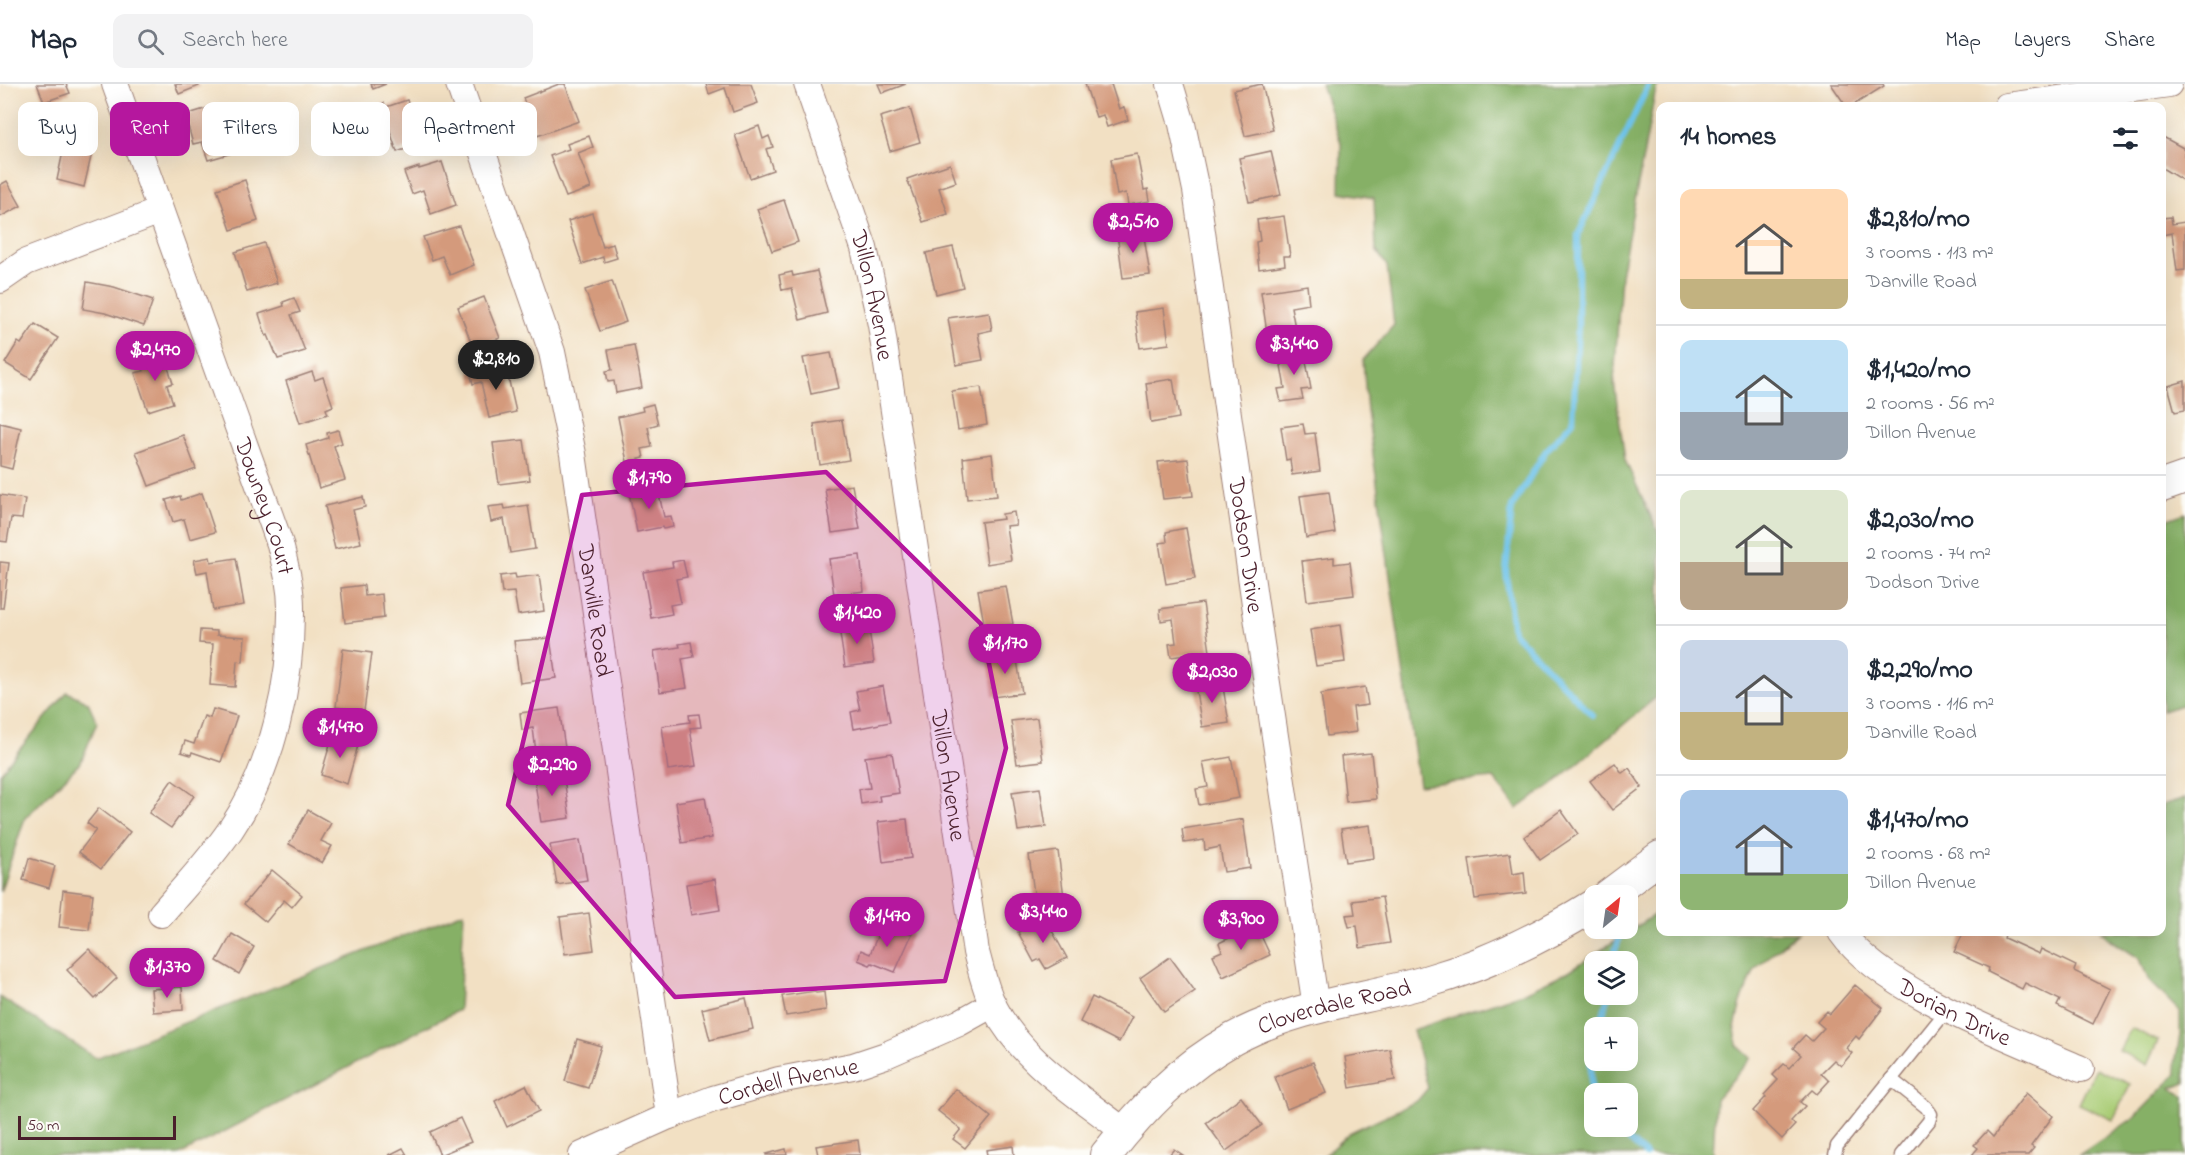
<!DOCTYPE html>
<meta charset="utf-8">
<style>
body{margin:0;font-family:"Indie Flower",sans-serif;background:#f2f2f3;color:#1f2937;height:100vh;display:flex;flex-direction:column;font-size:22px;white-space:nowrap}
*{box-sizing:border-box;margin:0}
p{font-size:20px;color:#747a83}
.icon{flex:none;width:33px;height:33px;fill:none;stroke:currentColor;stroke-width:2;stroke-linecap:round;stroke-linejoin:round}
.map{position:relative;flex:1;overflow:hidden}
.details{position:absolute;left:1656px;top:18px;width:510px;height:834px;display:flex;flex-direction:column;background:#fff;border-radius:12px;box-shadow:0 6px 24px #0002}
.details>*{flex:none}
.hud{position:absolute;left:18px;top:18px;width:570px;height:54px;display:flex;gap:12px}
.needle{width:39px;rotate:29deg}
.controls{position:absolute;left:1584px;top:801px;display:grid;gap:12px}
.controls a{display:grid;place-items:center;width:54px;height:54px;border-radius:12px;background:#fff;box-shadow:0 6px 24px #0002;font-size:30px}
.scale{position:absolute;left:18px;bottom:15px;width:158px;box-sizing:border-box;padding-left:6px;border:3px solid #4a1f2b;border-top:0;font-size:16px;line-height:21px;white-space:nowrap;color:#4a1f2b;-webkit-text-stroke:4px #fdfcf7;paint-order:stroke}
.price{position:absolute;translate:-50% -51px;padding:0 14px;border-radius:21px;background:#b5179e;color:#fff;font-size:20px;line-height:39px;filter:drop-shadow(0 2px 3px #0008)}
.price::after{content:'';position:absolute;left:50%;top:36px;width:18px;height:14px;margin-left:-9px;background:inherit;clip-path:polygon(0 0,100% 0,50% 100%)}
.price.selected{background:#222;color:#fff}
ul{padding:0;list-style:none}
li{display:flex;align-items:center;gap:18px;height:150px;padding:0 24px}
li+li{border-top:2px solid #e0e1e3}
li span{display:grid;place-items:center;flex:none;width:168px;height:120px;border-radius:12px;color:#555}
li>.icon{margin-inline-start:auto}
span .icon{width:72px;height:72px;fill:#fffc;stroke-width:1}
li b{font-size:26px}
h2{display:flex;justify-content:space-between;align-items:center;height:72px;padding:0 24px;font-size:26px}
.tag{padding:0 21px;border-radius:12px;background:#fff;box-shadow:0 6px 24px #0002;font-size:21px;line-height:54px}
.tag.selected{background:#b5179e;color:#fff}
header{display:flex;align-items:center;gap:36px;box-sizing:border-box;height:84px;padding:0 30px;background:#fff;border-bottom:2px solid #e0e1e3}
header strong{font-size:28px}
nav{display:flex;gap:33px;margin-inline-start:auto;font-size:21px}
.search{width:420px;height:54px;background:#f2f2f3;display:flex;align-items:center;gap:15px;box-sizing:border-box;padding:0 21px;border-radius:12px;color:#747a83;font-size:22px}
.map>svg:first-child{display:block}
.green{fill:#a9cc75;stroke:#7a7650;stroke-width:1.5}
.forest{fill:#86b066;stroke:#686848;stroke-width:1.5;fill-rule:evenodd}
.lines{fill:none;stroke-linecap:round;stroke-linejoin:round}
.stream{stroke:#6dc2e9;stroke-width:6}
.building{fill:#d49a7c}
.service-casing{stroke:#9e8077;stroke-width:15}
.minor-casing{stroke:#9e8077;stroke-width:28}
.tertiary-casing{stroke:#9e8077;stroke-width:34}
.service{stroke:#fff;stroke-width:12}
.minor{stroke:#fff;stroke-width:26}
.tertiary{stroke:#fff;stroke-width:32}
.marked{fill:#b5179e;fill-opacity:0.2;stroke:#b5179e;stroke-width:4.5;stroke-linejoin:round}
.labels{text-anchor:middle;stroke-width:4.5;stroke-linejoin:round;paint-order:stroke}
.street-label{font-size:24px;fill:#4a1f2b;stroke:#fdfcf7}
</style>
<header>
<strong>Map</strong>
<div class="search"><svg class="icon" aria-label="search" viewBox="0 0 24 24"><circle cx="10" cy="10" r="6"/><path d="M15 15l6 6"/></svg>Search here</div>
<nav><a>Map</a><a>Layers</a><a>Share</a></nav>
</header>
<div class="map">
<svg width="2185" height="1071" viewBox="0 0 2185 1071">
<rect width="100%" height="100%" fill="#fdfcf7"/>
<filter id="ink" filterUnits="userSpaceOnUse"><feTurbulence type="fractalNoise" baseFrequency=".0167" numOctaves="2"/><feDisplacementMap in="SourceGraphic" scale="12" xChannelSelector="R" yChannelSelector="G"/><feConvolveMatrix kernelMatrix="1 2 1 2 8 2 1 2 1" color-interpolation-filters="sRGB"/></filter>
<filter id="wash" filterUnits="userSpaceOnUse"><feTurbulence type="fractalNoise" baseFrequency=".008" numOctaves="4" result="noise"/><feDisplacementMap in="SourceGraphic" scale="24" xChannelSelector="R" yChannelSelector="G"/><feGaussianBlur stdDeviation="1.35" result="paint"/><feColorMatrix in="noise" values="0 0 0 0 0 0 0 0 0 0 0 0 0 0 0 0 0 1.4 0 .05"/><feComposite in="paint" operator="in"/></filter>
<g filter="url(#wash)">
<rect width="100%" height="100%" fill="#f2e0c3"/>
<g class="green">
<polygon points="2131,944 2158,957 2147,981 2119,967"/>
<polygon points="2096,984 2130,1000 2113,1036 2079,1020"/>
</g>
<g class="forest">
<polygon points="1321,0 1660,0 1656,4 1621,191 1614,298 1625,376 1660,452 1660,610 1558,696 1517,725 1494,694 1419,701 1367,327 1363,276 1394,241 1387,182 1376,166 1374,114 1340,108 1341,59"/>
<polygon points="2185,429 2185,620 2162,627 2162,437"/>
<polygon points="67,608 88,618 97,638 81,678 25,734 0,808 0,689"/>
<polygon points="2185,714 2185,998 2171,1004 2185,1013 2185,1071 2079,1071 2135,1033 2177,990 2175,980 2180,951 2180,928 2148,895 2140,875 2108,854 2102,848 2162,848 2162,721"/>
<path d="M1660,827V848H1797L1755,885L1741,918L1735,943L1737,961L1751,974L1716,1015L1713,1071H1325L1349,1049L1417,1017L1428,1004L1413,946L1523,909L1569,887ZM1594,878H1628V910H1594ZM1594,944H1628V976H1594ZM1594,1010H1628V1042H1594Z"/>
<polygon points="464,828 459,926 179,1071 0,1071 0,913 96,974"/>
</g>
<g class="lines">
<g class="stream">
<polyline points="1592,631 1513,548 1506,487 1512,423 1545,368 1573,337 1578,242 1578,151 1649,0"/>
<polyline points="1628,830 1629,827"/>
<polyline points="1611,878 1623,844"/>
<polyline points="1599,944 1609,910"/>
<polyline points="1594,961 1591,974 1591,1011 1594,1016"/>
<polyline points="1616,1042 1625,1053 1646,1071"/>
</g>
</g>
<g id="blocks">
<g class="building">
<polygon points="37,0 66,0 70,9 44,18"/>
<polygon points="175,0 199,0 199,2 179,10"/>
<polygon points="371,0 386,0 373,5"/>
<polygon points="559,0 565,0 579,37 537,52 523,14"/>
<polygon points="706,0 751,0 758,19 733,28 725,4 709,10"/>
<polygon points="878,0 906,0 882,9"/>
<polygon points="1085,0 1111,0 1119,25 1124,23 1128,36 1107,43 1103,31 1096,33"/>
<polygon points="1262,0 1273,46 1245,52 1234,6"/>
<polygon points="1831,0 1883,0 1884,2 1852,22 1846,22"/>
<polygon points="407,16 423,59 397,68 386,35 375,39 370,24 384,19 386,23"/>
<polygon points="208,24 211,34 221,31 232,69 208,76 202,58 193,60 185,31"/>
<polygon points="910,24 920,58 890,67 880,33"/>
<polygon points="759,42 763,55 769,52 773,63 766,65 773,86 750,94 735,51"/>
<polygon points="589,52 593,63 578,69 591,104 566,113 550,72 569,65 567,60"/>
<polygon points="2163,53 2185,65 2185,98 2162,84 2162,56"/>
<polygon points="65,58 93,64 84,103 57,96"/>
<polygon points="1271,67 1281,111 1249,118 1239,74"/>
<polygon points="1137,70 1144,106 1148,105 1150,117 1128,121 1126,109 1117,111 1111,75"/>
<polygon points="442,78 456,121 431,130 423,106 412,110 404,88 419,83 419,85"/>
<polygon points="950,80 956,98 939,104 948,130 923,138 907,95"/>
<polygon points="245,96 258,137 231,146 217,105"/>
<polygon points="7,97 21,122 0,133 0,101"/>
<polygon points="784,116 798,158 772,167 757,125"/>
<polygon points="592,129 603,163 613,160 617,174 604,178 603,173 582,180 568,137"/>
<polygon points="1284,132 1290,172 1284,172 1285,181 1259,185 1256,158 1260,157 1257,136"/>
<polygon points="2171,133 2172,140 2185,138 2185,186 2177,187 2172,149 2162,151 2162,134"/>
<polygon points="459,142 474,181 450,191 442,172 432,176 423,153"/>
<polygon points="1143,146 1150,191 1123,194 1117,150"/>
<polygon points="264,159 277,199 247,208 235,168"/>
<polygon points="953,163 963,203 936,210 926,169"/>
<polygon points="817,187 827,229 800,236 792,204 782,206 779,191 792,188 793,192"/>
<polygon points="612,197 626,238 600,247 585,206"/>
<polygon points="87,198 114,203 153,216 144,242 105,229 83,225"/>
<polygon points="1307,201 1309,220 1291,223 1295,244 1267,249 1261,208"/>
<polygon points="484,213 500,254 473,264 458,223"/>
<polygon points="294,214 300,228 291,231 305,267 278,275 268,251 266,252 259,230 284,222 283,218"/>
<polygon points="1164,224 1169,260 1140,264 1135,228"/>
<polygon points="989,228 992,246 978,249 983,276 956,281 948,234"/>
<polygon points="35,240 58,254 31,295 5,279 18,258 21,260"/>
<polygon points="634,261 642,304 616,309 614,297 608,298 606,287 612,286 608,266"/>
<polygon points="1304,266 1311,305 1301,306 1303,315 1281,318 1278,305 1285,304 1279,270"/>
<polygon points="163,268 173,299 167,301 173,319 148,327 135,289 144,287 140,275"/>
<polygon points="831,269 839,304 811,310 803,274"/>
<polygon points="485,284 486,288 506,284 516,328 489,334 481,298 473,300 470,288"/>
<polygon points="312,288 315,296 323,293 333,322 326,325 328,330 300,339 286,297"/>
<polygon points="1173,295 1179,334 1151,339 1146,299"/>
<polygon points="2185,297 2185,326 2175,328 2168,302"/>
<polygon points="981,303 987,341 958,346 952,307"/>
<polygon points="653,320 658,340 648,343 652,363 642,365 644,374 627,378 618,333 643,327 642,323"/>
<polygon points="842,336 849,376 820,381 814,340"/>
<polygon points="0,339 21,344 12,385 0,382"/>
<polygon points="1303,340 1305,350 1315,349 1320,387 1292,391 1290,375 1286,376 1281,343"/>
<polygon points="338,346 342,359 334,362 345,396 319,404 306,361 328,354 327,349"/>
<polygon points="183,351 196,385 149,402 136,368"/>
<polygon points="524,356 530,396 499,400 493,359"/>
<polygon points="992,370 997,412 967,415 963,374"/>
<polygon points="1188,375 1193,412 1163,415 1158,378"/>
<polygon points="657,401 664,433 671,432 673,443 663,445 662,443 637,448 629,408"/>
<polygon points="852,401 860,445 832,449 825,405"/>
<polygon points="1329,408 1335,449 1306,454 1300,412"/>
<polygon points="202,409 215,448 190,455 184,435 173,438 166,416 180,412 181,416"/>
<polygon points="0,411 25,415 22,435 11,434 7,458 0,457"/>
<polygon points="363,413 365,423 353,426 361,459 335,465 325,422"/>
<polygon points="504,421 505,425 528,421 535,465 510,469 504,435 491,438 488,423"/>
<polygon points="1014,428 1016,441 1006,442 1011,476 987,480 981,438 1003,435 1002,430"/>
<polygon points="1186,444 1195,495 1166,500 1159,459 1167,458 1166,448"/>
<polygon points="860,471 864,507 834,511 829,475"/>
<polygon points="210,473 211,478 236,474 244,521 213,526 207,487 197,489 194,476"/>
<polygon points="1334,473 1334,480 1350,478 1354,511 1307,517 1302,477"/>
<polygon points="683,476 687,493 676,495 681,519 670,521 672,530 651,534 643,488 673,483 672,478"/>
<polygon points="0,478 9,479 3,524 0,524"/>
<polygon points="515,490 516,494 539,491 544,527 518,531 514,508 502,509 500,492"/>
<polygon points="364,501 365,512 382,510 384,534 345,539 341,504"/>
<polygon points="1006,502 1013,540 985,545 978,506"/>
<polygon points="1203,519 1210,568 1171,573 1169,560 1176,559 1173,535 1161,537 1160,525"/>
<polygon points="868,539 874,579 845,583 839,543"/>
<polygon points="1340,541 1345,578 1316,582 1310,546"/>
<polygon points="200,546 217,547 217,551 245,553 243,578 237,577 235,603 210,601 213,560 199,559"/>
<polygon points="550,554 556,594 520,599 514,557"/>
<polygon points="691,558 694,573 682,575 687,604 660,608 654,567 680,563 679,560"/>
<polygon points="343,565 372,569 364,627 336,623"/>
<polygon points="1016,569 1022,609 993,613 988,573"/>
<polygon points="1222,597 1229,639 1202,643 1195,601"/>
<polygon points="883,602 890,638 854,645 851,628 860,626 856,607"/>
<polygon points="1365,603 1368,621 1353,623 1356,648 1327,652 1321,610"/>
<polygon points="559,624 565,664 536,668 533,644 522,646 520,629"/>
<polygon points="213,625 237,632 221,678 192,668 191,671 181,668 185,657 194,660 204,632 210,634"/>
<polygon points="699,630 701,643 690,644 696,682 668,686 662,642 690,638 689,631"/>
<polygon points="1037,634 1043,677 1017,680 1011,637"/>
<polygon points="333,650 359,658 347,700 321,691"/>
<polygon points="892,669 899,709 879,712 880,717 861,720 859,705 870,704 865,673"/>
<polygon points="1371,669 1376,715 1346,718 1341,672"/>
<polygon points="1231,673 1239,714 1199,721 1196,705 1208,703 1203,678"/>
<polygon points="1615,679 1622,689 1629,684 1642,703 1612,726 1590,697"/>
<polygon points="563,688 570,734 541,738 534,692"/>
<polygon points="172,696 194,712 171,744 149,729"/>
<polygon points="1040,704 1046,743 1018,747 1012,708"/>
<polygon points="705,713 712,754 682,759 676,718"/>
<polygon points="99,724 130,748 101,785 79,768 96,746 87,739"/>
<polygon points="308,726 331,739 321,757 332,762 322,779 289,760"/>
<polygon points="1561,726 1578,750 1540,776 1524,753"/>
<polygon points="907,735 911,774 883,778 878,738"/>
<polygon points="1243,735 1250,784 1224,788 1220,763 1205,766 1204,756 1184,759 1182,745"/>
<polygon points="1370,741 1374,774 1346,778 1341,745"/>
<polygon points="580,756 587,796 557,801 550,761"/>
<polygon points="1058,767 1064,813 1035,817 1029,771"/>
<polygon points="1510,769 1513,790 1524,788 1526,809 1475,815 1469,775"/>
<polygon points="29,774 55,782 49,804 23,796"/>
<polygon points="272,786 302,811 292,823 284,816 266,838 244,820"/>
<polygon points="715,795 720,826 691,831 686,800"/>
<polygon points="63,806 93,810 89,846 59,843"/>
<polygon points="1382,813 1390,859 1360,864 1357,842 1349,843 1346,831 1355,830 1353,817"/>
<polygon points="589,829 594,866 565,870 560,833"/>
<polygon points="1045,834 1067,874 1046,885 1040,875 1034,878 1018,848"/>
<polygon points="883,838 912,850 895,888 872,879 870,881 858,876 861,866 870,870"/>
<polygon points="1256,841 1270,871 1223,893 1213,871 1222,867 1219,859"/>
<polygon points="1964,848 1999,848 2005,851 2004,854 2039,870 2041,865 2076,882 2074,887 2110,905 2093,940 2057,922 2060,916 2025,899 2022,905 1988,888 1989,884 1954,868"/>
<polygon points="232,850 254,863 239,890 217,877"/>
<polygon points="89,865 117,894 95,915 67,886"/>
<polygon points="1170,873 1195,907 1164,928 1140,894"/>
<polygon points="1855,901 1883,924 1859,955 1856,952 1846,964 1852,969 1841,982 1834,976 1821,989 1829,997 1817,1010 1812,1006 1800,1018 1805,1022 1791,1037 1795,1041 1782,1055 1753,1027 1766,1013 1764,1011 1778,996 1773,991 1784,980 1789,984 1801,971 1793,964 1805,951 1812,957 1824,944 1817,938 1827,927 1830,930"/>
<polygon points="182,903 183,926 153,928 151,905"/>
<polygon points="815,907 816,909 824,908 826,926 786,932 782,912"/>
<polygon points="1092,913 1132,933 1119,958 1080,938"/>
<polygon points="746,914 753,945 710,956 702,925"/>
<polygon points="577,955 601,962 588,1004 565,997"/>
<polygon points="1390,965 1395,996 1350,1004 1345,973"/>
<polygon points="1313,978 1326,1009 1287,1025 1275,993"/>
<polygon points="526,1001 539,1027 507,1043 495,1017"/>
<polygon points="956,1005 991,1033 965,1064 953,1055 961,1045 938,1027"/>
<polygon points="2026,1009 2053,1032 2031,1062 2034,1064 2028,1071 1972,1071 1978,1064 1974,1061 1987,1047 1993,1053"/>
<polygon points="1241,1013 1262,1041 1226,1067 1206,1039"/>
<polygon points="460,1034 471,1058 440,1071 430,1048"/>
<polygon points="858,1056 860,1071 818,1071 816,1062"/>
<polygon points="1013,1062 1014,1071 987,1071 986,1066"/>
<polygon points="403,1064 407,1071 389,1071"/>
<polygon points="786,1065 787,1071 766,1071 766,1070"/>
<polygon points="1174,1065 1183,1071 1169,1071"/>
</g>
</g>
</g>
<g filter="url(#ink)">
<use href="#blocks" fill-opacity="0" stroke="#9e8077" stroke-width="1.5"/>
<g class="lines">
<defs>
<g id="service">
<polyline points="1891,995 1926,1023 1931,1030 1929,1037 1901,1071"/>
<polyline points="1835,1071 1837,1062 1948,925"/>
</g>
<g id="minor">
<path id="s1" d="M115,0L280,460C285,481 291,501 291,523C292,597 273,683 231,745C210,776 185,802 161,830"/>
<path id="s2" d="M459,0L552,268L573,370L669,1032"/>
<path id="s3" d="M807,0L864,164L881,241L976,868C981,886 985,904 993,921C1021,977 1077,1010 1125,1048"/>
<path id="s4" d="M1170,0L1182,40L1196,106L1255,520L1316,923"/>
<polyline points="2007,22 2169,0"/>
<polyline points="0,196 26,178 160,127"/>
<path id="s5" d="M1841,848C1883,908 2013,955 2081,985"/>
<path id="s6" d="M582,1071L669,1032L713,1015L779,996L853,982L886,971L959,939L993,920"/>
</g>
<g id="tertiary">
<polyline points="2162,402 2185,394"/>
<polyline points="1608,812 1660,773"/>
<path id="s7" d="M1106,1071C1142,1025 1182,983 1233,955C1293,922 1361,916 1425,898C1486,881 1541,854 1594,821"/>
</g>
</defs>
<use href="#service" class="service-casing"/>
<use href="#minor" class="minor-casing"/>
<use href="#tertiary" class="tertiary-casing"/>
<use href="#service" class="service"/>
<use href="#minor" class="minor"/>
<use href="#tertiary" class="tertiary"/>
</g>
</g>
<path class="marked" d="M826,388L981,540L1006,664L945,897L675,913L508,721L582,411Z"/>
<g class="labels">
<g class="street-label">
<text dy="8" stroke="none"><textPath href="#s3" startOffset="222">Dillon Avenue</textPath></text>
<text dy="8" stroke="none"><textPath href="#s1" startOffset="448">Downey Court</textPath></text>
<text dy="8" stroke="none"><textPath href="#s4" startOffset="468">Dodson Drive</textPath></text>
<text dy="8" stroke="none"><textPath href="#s2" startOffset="546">Danville Road</textPath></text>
<text dy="8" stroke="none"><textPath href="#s3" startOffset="708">Dillon Avenue</textPath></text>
<text dy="8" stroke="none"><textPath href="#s7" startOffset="280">Cloverdale Road</textPath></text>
<text dy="8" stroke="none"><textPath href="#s5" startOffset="140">Dorian Drive</textPath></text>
<text dy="8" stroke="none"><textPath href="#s6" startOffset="220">Cordell Avenue</textPath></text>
</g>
</g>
</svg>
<div class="controls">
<a><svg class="needle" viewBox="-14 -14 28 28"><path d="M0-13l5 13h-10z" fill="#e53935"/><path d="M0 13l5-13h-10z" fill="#747a83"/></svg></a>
<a><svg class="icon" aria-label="layers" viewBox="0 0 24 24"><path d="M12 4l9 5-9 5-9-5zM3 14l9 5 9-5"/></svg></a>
<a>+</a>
<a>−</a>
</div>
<div class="scale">50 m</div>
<b class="price" style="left:1133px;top:170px">$2,510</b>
<b class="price" style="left:1294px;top:292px">$3,440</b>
<b class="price" style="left:155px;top:298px">$2,470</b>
<b class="price selected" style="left:496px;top:307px">$2,810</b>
<b class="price" style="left:649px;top:426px">$1,790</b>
<b class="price" style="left:857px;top:561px">$1,420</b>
<b class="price" style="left:1005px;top:591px">$1,170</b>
<b class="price" style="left:1212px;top:620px">$2,030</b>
<b class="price" style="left:340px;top:675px">$1,470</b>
<b class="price" style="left:552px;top:713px">$2,290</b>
<b class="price" style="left:1043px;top:860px">$3,440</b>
<b class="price" style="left:887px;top:864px">$1,470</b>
<b class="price" style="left:1241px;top:867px">$3,900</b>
<b class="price" style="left:167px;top:915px">$1,370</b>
<div class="hud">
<a class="tag">Buy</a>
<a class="tag selected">Rent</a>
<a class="tag">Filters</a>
<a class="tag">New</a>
<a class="tag">Apartment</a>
</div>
<section class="details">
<h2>14 homes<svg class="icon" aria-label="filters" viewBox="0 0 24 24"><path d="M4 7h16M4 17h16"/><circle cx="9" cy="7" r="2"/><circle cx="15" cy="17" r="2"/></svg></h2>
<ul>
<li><span style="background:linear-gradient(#ffd9b3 75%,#c2b280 0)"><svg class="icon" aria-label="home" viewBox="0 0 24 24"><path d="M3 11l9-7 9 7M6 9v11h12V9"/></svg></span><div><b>$2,810/mo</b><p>3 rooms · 113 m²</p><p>Danville Road</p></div></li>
<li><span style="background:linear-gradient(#bfe0f5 60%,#9aa5b1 0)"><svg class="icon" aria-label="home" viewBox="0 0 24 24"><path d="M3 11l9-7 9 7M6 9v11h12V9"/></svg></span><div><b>$1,420/mo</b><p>2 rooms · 56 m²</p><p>Dillon Avenue</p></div></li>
<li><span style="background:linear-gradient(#dfe7d0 60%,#b9a48a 0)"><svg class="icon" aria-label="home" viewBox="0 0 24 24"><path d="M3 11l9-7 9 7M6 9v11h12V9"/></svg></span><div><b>$2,030/mo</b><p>2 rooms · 74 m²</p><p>Dodson Drive</p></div></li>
<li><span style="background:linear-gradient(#c9d6e8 60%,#c2b280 0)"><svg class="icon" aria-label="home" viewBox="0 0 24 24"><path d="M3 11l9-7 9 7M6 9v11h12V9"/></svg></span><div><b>$2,290/mo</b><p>3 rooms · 116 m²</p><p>Danville Road</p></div></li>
<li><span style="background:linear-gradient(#a9c7e8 70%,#8fb573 0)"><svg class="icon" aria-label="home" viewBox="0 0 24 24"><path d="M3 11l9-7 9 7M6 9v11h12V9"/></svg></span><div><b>$1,470/mo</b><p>2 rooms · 68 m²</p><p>Dillon Avenue</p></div></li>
</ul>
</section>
</div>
